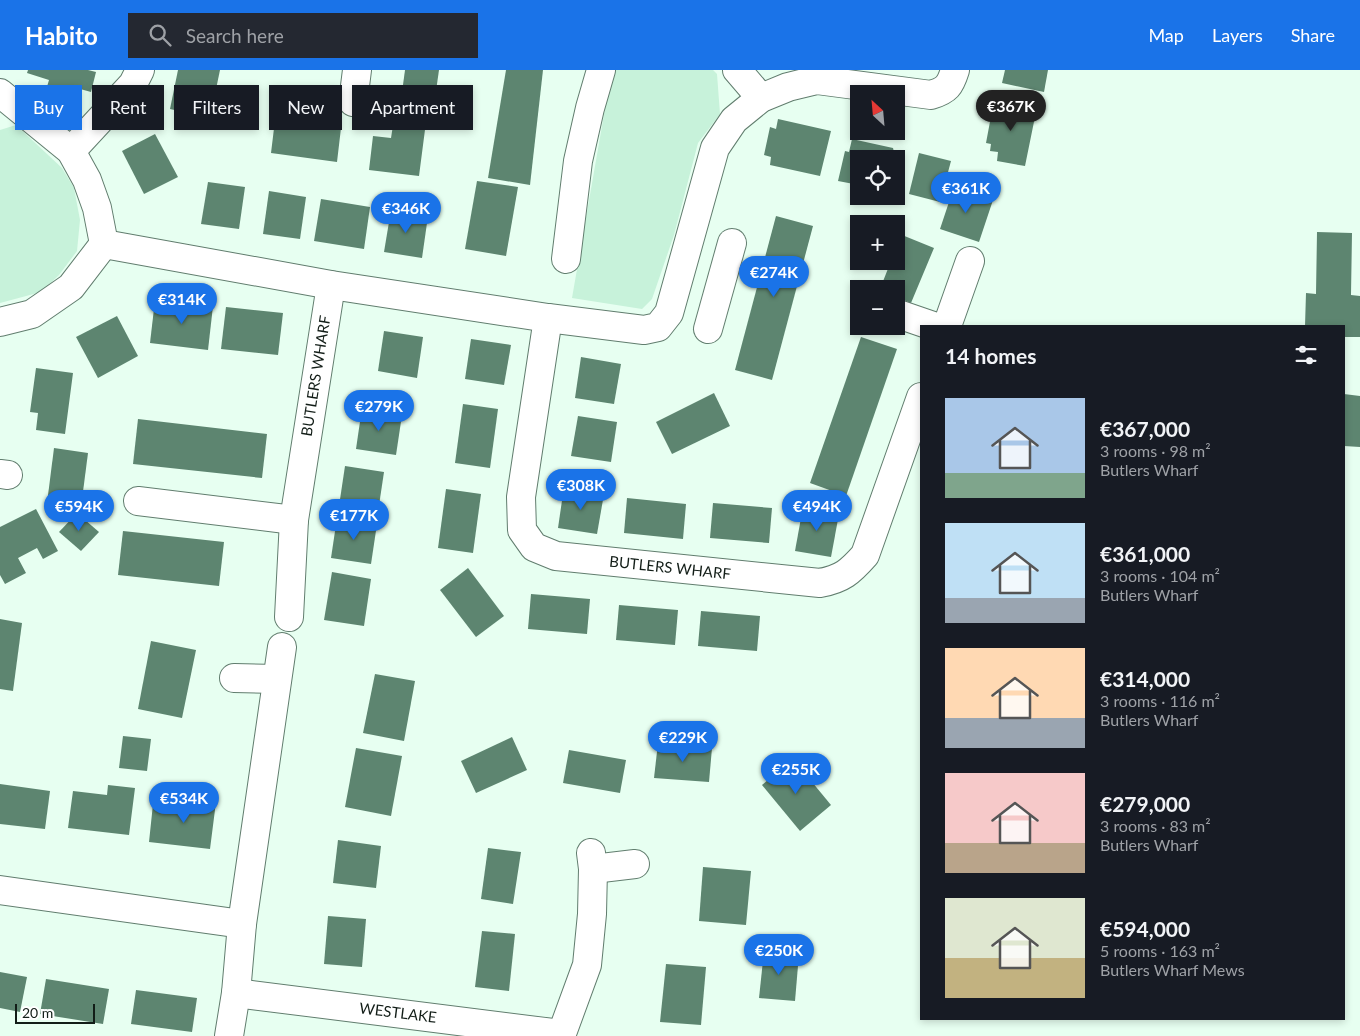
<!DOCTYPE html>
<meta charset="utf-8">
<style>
body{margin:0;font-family:Lato,sans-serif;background:#242831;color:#f1f3f6;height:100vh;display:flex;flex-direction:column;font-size:19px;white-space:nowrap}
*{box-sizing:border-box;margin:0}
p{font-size:16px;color:#9ea1a6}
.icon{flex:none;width:28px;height:28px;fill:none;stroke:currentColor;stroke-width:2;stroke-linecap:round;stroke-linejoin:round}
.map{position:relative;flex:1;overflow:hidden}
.drawer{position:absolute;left:920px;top:255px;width:425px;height:695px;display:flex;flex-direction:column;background:#171b24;border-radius:0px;box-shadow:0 2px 8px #0003}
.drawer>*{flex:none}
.guide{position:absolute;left:15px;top:15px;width:475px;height:45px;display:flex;gap:10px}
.needle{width:32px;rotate:334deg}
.tools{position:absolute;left:850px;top:15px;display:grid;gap:10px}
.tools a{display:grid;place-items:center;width:55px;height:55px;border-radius:0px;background:#171b24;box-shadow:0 2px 8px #0003;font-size:25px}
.scale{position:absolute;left:15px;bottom:12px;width:80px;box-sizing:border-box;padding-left:5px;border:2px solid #121d17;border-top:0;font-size:14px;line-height:18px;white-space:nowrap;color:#121d17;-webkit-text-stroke:4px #fff;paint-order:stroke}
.price{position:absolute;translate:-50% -42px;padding:0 11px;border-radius:18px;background:#1a73e8;color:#fff;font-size:16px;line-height:32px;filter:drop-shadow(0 1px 2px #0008)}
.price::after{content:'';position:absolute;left:50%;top:30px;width:15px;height:11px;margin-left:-8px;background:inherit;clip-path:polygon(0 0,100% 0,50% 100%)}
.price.active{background:#222;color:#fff}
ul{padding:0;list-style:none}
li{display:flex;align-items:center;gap:15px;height:125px;padding:0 25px}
li span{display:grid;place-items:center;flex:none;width:140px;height:100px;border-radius:0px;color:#555}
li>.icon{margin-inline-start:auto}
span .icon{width:60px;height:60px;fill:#fffc;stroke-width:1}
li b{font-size:21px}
h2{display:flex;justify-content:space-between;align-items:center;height:60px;padding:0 25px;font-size:21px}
.pill{padding:0 18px;border-radius:0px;background:#171b24;box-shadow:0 2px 8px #0003;font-size:18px;line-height:45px}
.pill.active{background:#1a73e8;color:#fff}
header{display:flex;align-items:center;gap:30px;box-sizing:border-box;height:70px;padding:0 25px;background:#1a73e8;color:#fff}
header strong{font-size:24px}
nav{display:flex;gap:28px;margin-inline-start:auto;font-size:18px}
.search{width:350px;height:45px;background:#242831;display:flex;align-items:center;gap:12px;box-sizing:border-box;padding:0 18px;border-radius:0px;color:#9ea1a6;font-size:19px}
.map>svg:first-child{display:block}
.green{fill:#c7f2da}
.building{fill:#5d8570}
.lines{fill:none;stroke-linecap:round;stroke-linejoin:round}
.minor-casing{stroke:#617d6e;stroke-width:30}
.minor{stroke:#fff;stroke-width:28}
.labels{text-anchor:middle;stroke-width:4;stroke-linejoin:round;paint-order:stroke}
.street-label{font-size:15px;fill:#121d17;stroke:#fff}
</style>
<header>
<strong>Habito</strong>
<div class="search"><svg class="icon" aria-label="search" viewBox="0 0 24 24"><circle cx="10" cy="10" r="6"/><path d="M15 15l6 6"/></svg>Search here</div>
<nav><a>Map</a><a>Layers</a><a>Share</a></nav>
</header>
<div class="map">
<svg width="1360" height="966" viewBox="0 0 1360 966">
<rect width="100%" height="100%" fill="#e7fff1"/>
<g class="green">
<polygon points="614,0 713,0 717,4 720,44 698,73 674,165 652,229 642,239 572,228 606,33"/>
<polygon points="16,55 62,98 74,118 80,150 77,181 59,205 41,222 0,233 0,60"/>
</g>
<g class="building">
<polygon points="28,0 88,0 96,2 91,22 73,17 70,27 46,20 49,10 27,3"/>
<polygon points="178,0 220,0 210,48 170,39"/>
<polygon points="405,0 439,0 433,42 400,37"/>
<polygon points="506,0 543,0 530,115 488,108"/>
<polygon points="1005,0 1048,0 1044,22 1002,13"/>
<polygon points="998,29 1037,37 1025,96 997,91 998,82 990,81 991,74 986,73 992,41 996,42"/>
<polygon points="276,42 320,48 319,55 341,58 337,92 271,83"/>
<polygon points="394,49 426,52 419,106 369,100 373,66 391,68"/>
<polygon points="778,49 831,61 820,106 770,95 771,87 764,85 770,57 776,59"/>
<polygon points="155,64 178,107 144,124 122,81"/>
<polygon points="852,69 893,78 894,82 902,84 900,96 905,95 899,124 896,123 896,89 859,89 859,115 838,111 845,81 849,82"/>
<polygon points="919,83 951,91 940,132 909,124"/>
<polygon points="477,111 518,117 506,186 465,179"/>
<polygon points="208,112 245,117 239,159 201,154"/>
<polygon points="954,117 993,130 979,172 940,159"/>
<polygon points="269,121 306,127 300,169 263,164"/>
<polygon points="321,129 370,137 364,179 314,171"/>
<polygon points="391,140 428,146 422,188 384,182"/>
<polygon points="776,146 813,156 772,310 735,300"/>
<polygon points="1317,162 1352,163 1351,225 1360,226 1360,267 1344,267 1344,256 1305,256 1306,223 1316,224"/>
<polygon points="902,165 934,178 911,233 896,227 896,219 880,219 891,191 896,191 896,178"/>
<polygon points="155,230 213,236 208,280 150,273"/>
<polygon points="226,237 283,243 278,285 221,279"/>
<polygon points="117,246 138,286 98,308 76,267"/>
<polygon points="384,261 423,267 417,308 378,301"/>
<polygon points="861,267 897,279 846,426 810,413"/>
<polygon points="471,269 511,275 504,315 465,309"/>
<polygon points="581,287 621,294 614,334 575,328"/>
<polygon points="36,298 73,303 65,364 36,360 38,343 30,342"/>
<polygon points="714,323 730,356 672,384 656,352"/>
<polygon points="1344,324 1360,326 1360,377 1344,376"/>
<polygon points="463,334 498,339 490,398 455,393"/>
<polygon points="362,338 402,345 396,385 356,379"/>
<polygon points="578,346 617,352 611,392 571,386"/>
<polygon points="138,349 267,364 262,408 133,394"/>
<polygon points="54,378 88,383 81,437 47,433"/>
<polygon points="345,396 384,402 378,442 339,436"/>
<polygon points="564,417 604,424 597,464 558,458"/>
<polygon points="446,419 481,424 473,483 438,478"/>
<polygon points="627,428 686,434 683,469 624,463"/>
<polygon points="713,433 772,438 769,473 710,468"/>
<polygon points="803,437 839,444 831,487 795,481"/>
<polygon points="36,439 58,481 43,489 37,478 18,488 26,503 5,514 0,505 0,457"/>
<polygon points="77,443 99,462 81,481 59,462"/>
<polygon points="337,448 377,454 371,494 331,488"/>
<polygon points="123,461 224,472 219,516 118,505"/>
<polygon points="468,498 504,546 476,567 440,520"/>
<polygon points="332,502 371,509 364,556 324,550"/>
<polygon points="531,524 590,529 587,564 528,559"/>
<polygon points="619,535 678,540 675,575 616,570"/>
<polygon points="701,541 760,546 757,581 698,576"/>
<polygon points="0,549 22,553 13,621 0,619"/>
<polygon points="151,571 196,580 182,648 138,639"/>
<polygon points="375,604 415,611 404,671 363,663"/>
<polygon points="123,666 151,669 147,701 119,698"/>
<polygon points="512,667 527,700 476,723 461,691"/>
<polygon points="658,673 712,678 709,712 654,708"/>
<polygon points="356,678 402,686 391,746 345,737"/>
<polygon points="569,680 626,690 620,723 563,713"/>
<polygon points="793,689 831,735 800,761 762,715"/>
<polygon points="0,714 50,721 45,759 0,754"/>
<polygon points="108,715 135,718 129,765 68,758 73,721 107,725"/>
<polygon points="189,729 216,732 210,779 149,772 153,734 187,738"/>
<polygon points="338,770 381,776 376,818 333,813"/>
<polygon points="488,778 521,782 513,834 481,829"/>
<polygon points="703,797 751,801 746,855 699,851"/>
<polygon points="328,846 366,849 362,897 324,894"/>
<polygon points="482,861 515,864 509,921 475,917"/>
<polygon points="764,881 799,884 795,931 759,928"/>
<polygon points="666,894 706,897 701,955 660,952"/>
<polygon points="0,902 27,907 20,942 0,938"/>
<polygon points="46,909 109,919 103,954 40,944"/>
<polygon points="136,920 197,928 192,962 131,954"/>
</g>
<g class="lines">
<defs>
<g id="minor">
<polyline points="737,0 761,28"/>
<polyline points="0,23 71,81 87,110 97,138 104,174 71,217 32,244 0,252"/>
<polyline points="353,32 357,0"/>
<polyline points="71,81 133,14 140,0"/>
<path d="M104,174L331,215L548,248L644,260L658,257L669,243L715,78L734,50L761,28L788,17L817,10L931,25C947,20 950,16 955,0"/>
<polyline points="566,189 578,91 590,38 601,0"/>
<polyline points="901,245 933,256"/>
<path d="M548,248L521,427L522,460L534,477L556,486L820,513C842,509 850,502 865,485L921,327"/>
<polyline points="947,256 970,191"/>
<polyline points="708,259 732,173"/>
<polyline points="0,404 8,405"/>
<polyline points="138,431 294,450"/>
<polyline points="289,547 294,450 331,215"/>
<polyline points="234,608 277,609"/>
<polyline points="593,799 635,794"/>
<polyline points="0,820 242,854"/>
<polyline points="236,923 561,964"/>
<polyline points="229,966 236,923 242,854 282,577"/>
<polyline points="561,966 587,895 592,844 593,799 591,783"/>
</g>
</defs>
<use href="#minor" class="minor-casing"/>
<use href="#minor" class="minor"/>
</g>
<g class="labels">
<g class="street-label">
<text transform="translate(316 306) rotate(-81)" y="5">BUTLERS WHARF</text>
<text transform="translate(670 498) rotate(6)" y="5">BUTLERS WHARF</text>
<text transform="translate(398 943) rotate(7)" y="5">WESTLAKE</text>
</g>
</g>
</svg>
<div class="tools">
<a><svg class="needle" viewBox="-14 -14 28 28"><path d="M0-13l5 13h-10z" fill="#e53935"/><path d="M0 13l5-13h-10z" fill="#9ea1a6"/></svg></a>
<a><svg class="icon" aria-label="locate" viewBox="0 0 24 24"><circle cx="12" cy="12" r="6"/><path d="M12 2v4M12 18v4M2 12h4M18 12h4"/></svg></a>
<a>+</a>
<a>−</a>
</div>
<div class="scale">20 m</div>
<b class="price active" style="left:1011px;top:62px">€367K</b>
<b class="price" style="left:966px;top:144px">€361K</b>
<b class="price" style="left:406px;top:164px">€346K</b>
<b class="price" style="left:774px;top:228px">€274K</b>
<b class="price" style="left:182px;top:255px">€314K</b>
<b class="price" style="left:379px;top:362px">€279K</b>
<b class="price" style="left:581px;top:441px">€308K</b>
<b class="price" style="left:79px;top:462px">€594K</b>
<b class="price" style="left:817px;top:462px">€494K</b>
<b class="price" style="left:354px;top:471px">€177K</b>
<b class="price" style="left:683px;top:693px">€229K</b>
<b class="price" style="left:796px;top:725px">€255K</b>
<b class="price" style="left:184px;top:754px">€534K</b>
<b class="price" style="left:779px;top:906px">€250K</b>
<div class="guide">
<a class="pill active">Buy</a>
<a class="pill">Rent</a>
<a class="pill">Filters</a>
<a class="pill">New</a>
<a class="pill">Apartment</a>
</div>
<section class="drawer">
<h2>14 homes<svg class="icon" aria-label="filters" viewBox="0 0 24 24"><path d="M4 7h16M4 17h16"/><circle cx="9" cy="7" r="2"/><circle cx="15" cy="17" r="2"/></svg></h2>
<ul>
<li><span style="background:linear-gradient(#a9c7e8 75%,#7fa58c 0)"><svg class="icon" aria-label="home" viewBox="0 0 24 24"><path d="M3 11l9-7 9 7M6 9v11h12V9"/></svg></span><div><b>€367,000</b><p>3 rooms · 98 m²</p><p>Butlers Wharf</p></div></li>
<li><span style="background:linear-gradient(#bfe0f5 75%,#9aa5b1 0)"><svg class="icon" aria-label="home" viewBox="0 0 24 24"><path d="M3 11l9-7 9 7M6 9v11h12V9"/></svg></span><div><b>€361,000</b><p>3 rooms · 104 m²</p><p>Butlers Wharf</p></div></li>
<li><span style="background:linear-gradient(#ffd9b3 70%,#9aa5b1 0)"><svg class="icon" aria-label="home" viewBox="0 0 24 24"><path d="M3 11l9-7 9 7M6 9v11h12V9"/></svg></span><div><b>€314,000</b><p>3 rooms · 116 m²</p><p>Butlers Wharf</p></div></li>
<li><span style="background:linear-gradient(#f6c9c9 70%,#b9a48a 0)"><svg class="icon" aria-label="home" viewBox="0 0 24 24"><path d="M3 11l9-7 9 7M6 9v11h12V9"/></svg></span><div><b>€279,000</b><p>3 rooms · 83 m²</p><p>Butlers Wharf</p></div></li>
<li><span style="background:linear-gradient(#dfe7d0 60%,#c2b280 0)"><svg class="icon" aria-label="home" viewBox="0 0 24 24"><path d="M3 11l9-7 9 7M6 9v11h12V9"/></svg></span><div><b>€594,000</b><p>5 rooms · 163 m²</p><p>Butlers Wharf Mews</p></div></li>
</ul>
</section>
</div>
